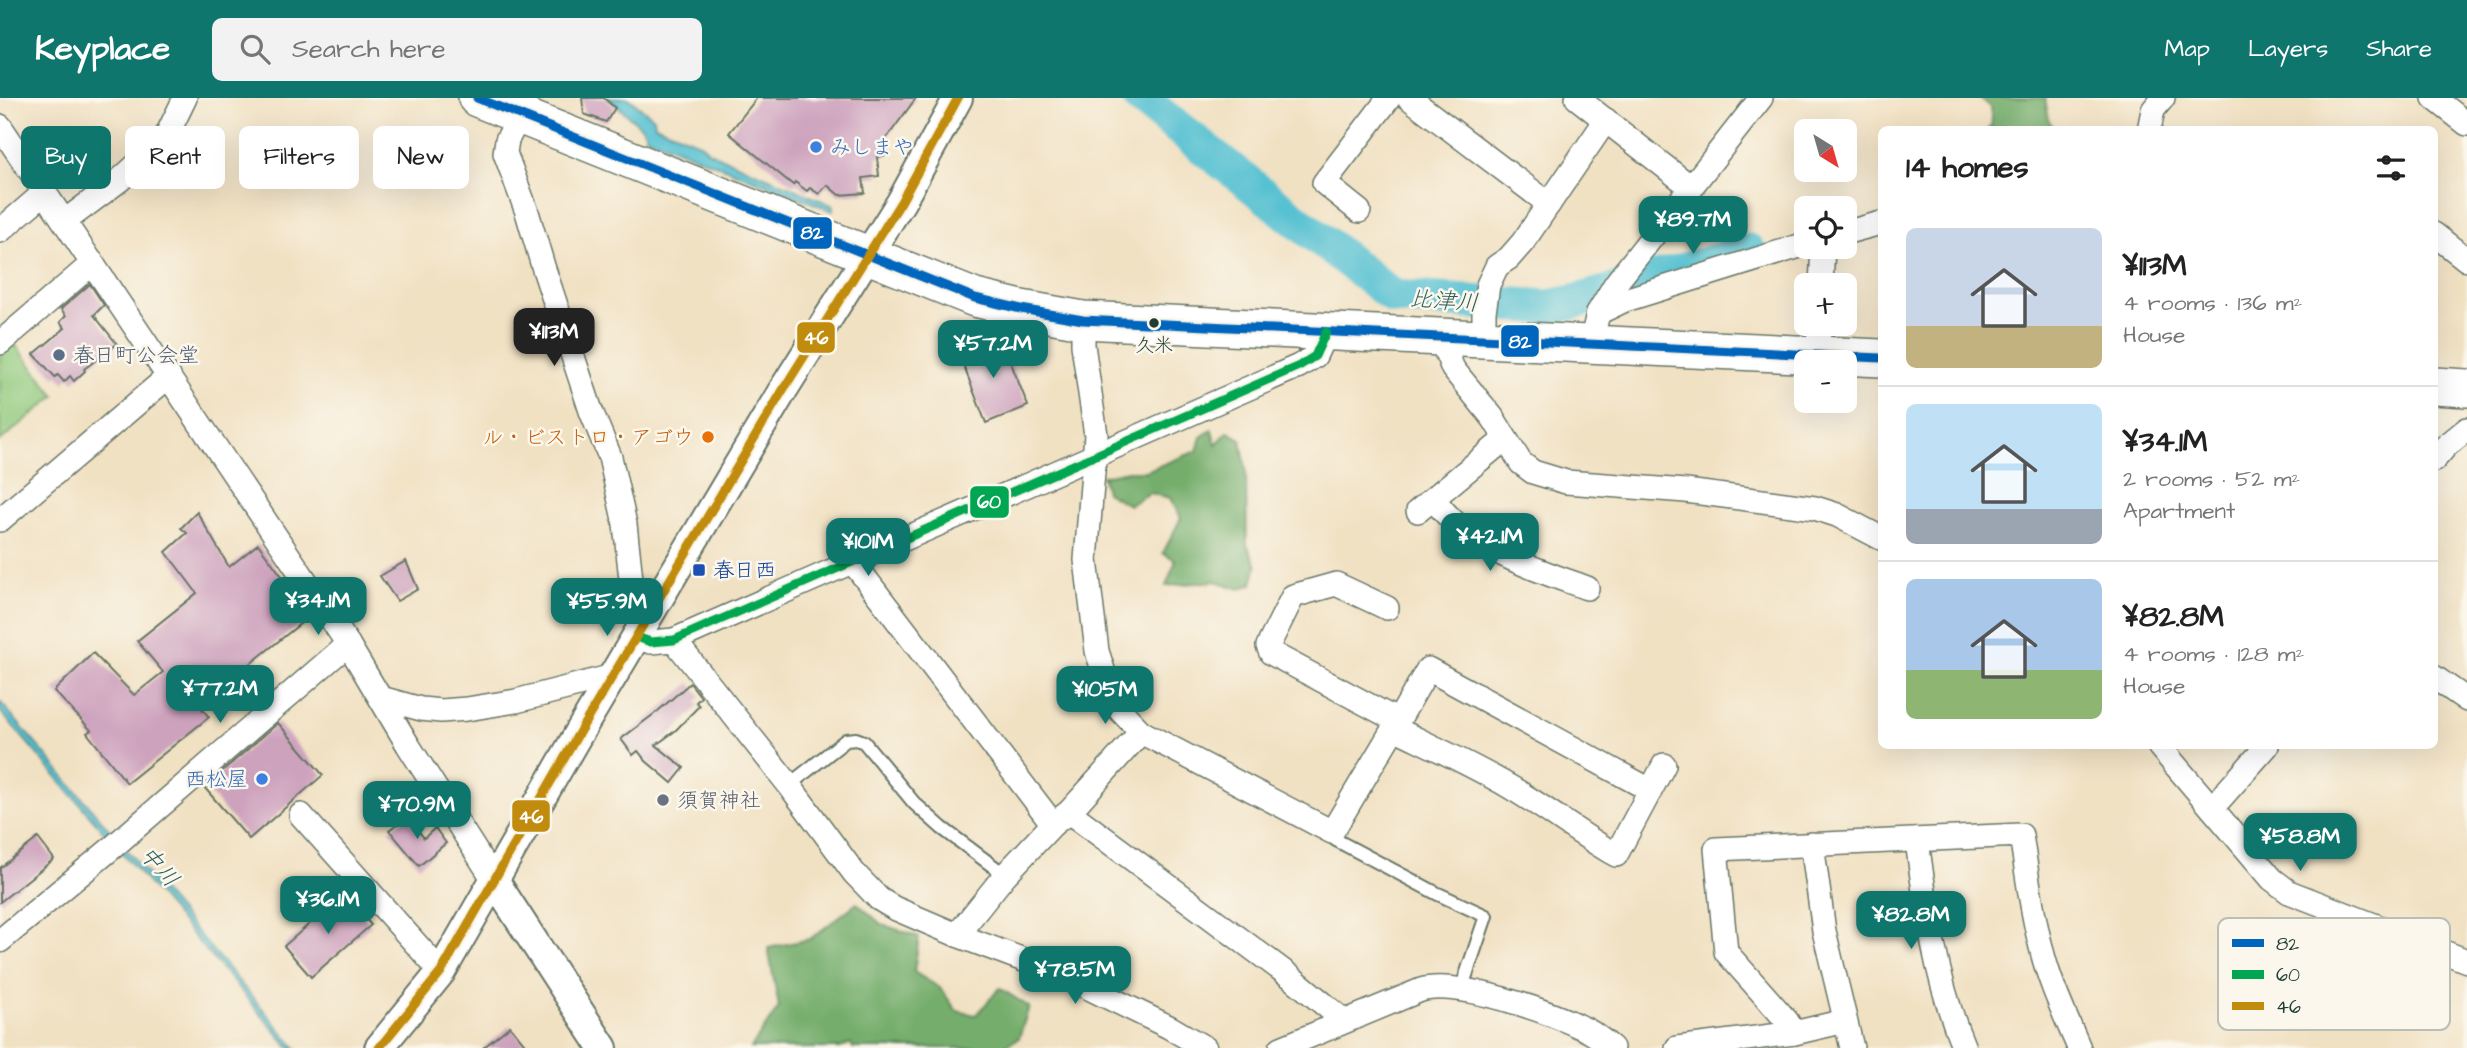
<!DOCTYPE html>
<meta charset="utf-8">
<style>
body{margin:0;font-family:"Architects Daughter","Klee One",sans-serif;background:#f2f2f2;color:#222;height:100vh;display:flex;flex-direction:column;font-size:26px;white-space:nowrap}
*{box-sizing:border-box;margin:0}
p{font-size:23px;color:#767676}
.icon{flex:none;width:38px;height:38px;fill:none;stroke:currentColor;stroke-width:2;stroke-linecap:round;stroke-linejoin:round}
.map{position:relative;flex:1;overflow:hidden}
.panel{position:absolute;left:1878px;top:28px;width:560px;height:623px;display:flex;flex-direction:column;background:#fff;border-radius:10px;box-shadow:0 7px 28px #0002}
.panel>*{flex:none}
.banner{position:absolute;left:21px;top:28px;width:665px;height:63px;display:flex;gap:14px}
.needle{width:46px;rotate:143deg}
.tools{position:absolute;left:1794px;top:21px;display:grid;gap:14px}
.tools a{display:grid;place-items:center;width:63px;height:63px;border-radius:10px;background:#fff;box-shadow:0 7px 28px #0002;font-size:35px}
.price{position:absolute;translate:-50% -60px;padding:0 16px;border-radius:14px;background:#0f766e;color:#fff;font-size:23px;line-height:46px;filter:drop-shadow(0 2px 4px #0008)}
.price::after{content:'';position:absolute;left:50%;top:42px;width:21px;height:16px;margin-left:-10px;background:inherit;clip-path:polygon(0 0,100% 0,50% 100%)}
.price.current{background:#222;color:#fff}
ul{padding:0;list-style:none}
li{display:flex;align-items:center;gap:21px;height:175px;padding:0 28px}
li+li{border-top:2px solid #e0e0e0}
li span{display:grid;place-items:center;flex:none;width:196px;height:140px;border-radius:10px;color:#555}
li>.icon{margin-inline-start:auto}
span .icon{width:84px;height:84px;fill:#fffc;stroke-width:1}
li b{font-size:30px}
h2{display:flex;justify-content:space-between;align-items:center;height:84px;padding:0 28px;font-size:30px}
.pill{padding:0 24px;border-radius:10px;background:#fff;box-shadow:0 7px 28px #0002;font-size:24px;line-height:63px}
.pill.current{background:#0f766e;color:#fff}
header{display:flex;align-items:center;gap:42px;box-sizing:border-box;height:98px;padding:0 35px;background:#0f766e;color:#fff}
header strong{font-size:33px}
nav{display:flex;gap:38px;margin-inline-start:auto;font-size:24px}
.search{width:490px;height:63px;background:#f2f2f2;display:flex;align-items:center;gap:18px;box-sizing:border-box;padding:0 24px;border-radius:10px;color:#767676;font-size:26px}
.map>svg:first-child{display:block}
.green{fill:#91c97d;stroke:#588358;stroke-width:2}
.forest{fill:#74ad6c;stroke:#4a7550;stroke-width:2}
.water{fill:#57c1d2;stroke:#3b7f83;stroke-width:2}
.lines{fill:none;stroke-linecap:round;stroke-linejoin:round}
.river{stroke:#57c1d2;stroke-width:35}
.building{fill:#cda2bd}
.service-casing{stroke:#687666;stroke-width:16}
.minor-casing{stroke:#687666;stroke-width:26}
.tertiary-casing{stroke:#687666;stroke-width:32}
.primary-casing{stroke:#687666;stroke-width:40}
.service{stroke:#fff;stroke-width:12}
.minor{stroke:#fff;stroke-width:23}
.tertiary{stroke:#fff;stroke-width:28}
.primary{stroke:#fff;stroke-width:37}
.bus-1-casing{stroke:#fbf7ec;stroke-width:14}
.bus-2-casing{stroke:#fbf7ec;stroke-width:14}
.bus-3-casing{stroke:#fbf7ec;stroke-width:14}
.bus-1{stroke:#0065bd;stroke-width:9}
.bus-2{stroke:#00a651;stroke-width:9}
.bus-3{stroke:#c18c0d;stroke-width:9}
.shop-dot{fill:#3f7fe0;stroke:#fbf7ec;stroke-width:2.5}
.bus-dot{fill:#1f3d34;stroke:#fbf7ec;stroke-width:2.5}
.service-dot{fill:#5c6f8a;stroke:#fbf7ec;stroke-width:2.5}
.food-dot{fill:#e8710a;stroke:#fbf7ec;stroke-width:2.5}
.transit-dot{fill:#1a4fb4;stroke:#fbf7ec;stroke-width:2.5}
.worship-dot{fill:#6b7280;stroke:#fbf7ec;stroke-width:2.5}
.labels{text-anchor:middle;stroke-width:5;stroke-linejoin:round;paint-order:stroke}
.bus-label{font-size:19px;fill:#1f3d34;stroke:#fbf7ec}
.shop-label{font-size:21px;fill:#366cbe;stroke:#fbf7ec;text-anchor:start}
.service-label{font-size:21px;fill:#4e5e75;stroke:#fbf7ec;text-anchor:start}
.food-label{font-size:21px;fill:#c56008;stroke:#fbf7ec;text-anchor:end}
.transit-label{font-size:21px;fill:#164399;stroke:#fbf7ec;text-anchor:start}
.worship-label{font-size:21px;fill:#5b616d;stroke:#fbf7ec;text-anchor:start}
.water-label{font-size:23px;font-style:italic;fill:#2d5e5c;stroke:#fbf7ec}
.key{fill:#fbf7ec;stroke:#b9bfb5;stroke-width:2}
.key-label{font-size:19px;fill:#1f3d34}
.line-badge{stroke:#fbf7ec;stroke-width:2.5}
.badge-label{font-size:19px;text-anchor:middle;font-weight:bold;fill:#fff}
</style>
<header>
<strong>Keyplace</strong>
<div class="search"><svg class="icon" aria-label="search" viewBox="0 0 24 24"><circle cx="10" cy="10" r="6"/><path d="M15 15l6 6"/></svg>Search here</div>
<nav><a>Map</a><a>Layers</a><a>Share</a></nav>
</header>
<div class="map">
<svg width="2467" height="950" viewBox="0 0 2467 950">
<rect width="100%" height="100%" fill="#fbf7ec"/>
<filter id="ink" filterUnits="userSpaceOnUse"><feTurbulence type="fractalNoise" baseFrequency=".0143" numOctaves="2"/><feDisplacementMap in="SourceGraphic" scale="14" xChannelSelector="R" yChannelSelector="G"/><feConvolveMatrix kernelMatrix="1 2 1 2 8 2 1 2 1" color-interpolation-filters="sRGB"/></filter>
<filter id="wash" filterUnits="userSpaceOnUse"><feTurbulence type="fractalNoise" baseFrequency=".00686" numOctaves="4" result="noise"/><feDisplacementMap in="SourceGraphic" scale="28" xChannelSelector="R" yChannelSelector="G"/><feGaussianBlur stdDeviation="1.57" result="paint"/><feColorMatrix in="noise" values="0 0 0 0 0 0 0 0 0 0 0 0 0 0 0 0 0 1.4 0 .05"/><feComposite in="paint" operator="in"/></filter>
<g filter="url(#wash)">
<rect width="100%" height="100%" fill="#f1e1c3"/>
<polygon class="green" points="14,245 55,298 0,343 0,257"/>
<g class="forest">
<polygon points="1979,0 2045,0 2049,23 2055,31 1988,31 1992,25 1990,9"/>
<polygon points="1212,332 1216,346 1228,334 1241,341 1246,372 1247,447 1257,467 1252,486 1240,491 1215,483 1166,488 1176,462 1163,455 1181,420 1170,400 1150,395 1129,407 1106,394 1102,378 1128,373 1146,373 1197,353 1201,339"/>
<polygon points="857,805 881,826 919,839 914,874 940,890 957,913 976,917 1000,890 1029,909 1019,940 1001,950 853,950 851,945 840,950 751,950 779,909 768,850 810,841"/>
</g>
<g class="water">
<polygon points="608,0 628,0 654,20 655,27 700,45 709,54 834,108 833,113 647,39 643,30"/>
<polygon points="0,604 296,950 290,950 0,613"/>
</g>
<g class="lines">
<polyline class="river" points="1140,0 1394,199 1549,209 1574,204 1749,153"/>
</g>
<g id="blocks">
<g class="building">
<polygon points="582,0 604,0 615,10 606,24 584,16"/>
<polygon points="757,0 916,0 886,41 887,57 877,59 879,78 863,80 865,95 839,97 827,87 819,96 810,90 807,93 795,84 793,87 729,35"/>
<polygon points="90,186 104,207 94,217 117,246 84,271 85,273 74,283 70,278 64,284 58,277 55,279 34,256 65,230 60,224 66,218 61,211"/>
<polygon points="1001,240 1028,308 986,325 959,256"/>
<polygon points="197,414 229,469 258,446 311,517 199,607 209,619 127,685 87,635 91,632 54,593 93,555 134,597 163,574 137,543 197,495 166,454 187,435 181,430"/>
<polygon points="406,463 418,491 397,503 380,478"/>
<polygon points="690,585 701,599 696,604 699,608 675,633 656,647 684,670 672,685 646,663 638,653 633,657 621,641 658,613"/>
<polygon points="278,625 323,677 249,741 204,689"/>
<polygon points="407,719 424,740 435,730 446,745 419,768 389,732"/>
<polygon points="38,740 54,761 0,804 0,770"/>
<polygon points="344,796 371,827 311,879 284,848"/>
<polygon points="510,928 528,950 483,950"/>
</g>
</g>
</g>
<g filter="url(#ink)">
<use href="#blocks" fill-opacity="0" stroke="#687666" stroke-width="2"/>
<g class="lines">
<defs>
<g id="service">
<polyline points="789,687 846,642 856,641 864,644 914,705 942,730 1005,777"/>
<polyline points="1332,734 1336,742 1436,795 1486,818 1461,892"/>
</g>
<g id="minor">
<polyline points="1409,0 1549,106"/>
<polyline points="1577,0 1692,90"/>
<polyline points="2434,0 2467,26"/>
<polyline points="520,17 507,42 505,55 527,114 543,168 591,313 610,359 625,426 634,509 644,526"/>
<polyline points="0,28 348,546 408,647 494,782"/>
<polyline points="2149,32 2153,12 2163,0"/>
<polyline points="1359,113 1324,85 1389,0"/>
<polyline points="65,123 121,81 165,41 185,0"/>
<polyline points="0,133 45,94"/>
<polyline points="1844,135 1881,125"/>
<polyline points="2434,136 2467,162"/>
<polyline points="1821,187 1823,149"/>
<polyline points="1598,215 1625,202 1806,146"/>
<polyline points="1083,222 1083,247 1096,337 1086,462 1097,553 1110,594 1121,613 1141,634 1332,734 1398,623"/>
<polyline points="1444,239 1446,254 1453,271 1493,320 1521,365 1533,374 1566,384 1686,393 1815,410 1837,417 1881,440"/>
<polyline points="1484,241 1484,214 1488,187 1497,168 1509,160 1523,144 1606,22"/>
<polyline points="0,245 93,165"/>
<polyline points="1591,246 1598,215 1616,185 1761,0"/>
<polyline points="1818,257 1819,226"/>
<polyline points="2434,362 2446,348 2467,331"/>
<path d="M1434,401C1469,451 1532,470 1587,490"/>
<polyline points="1418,413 1505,341"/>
<polyline points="0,422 169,278"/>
<polyline points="852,463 1053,726 1005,777 957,837"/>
<polyline points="1387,510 1336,486 1293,498 1268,548 1271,555 1398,623 1428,571 1650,692"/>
<polyline points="636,539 651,544 674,542 1299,268 1315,258 1326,234"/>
<polyline points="674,542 789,687 854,775 879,801 894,810 957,837 1056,874 1169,929 1205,950"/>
<polyline points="2434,579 2467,602"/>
<polyline points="381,600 421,611 441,613 467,611 516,603 613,578"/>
<path d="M1394,630C1433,649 1473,667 1510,689C1546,710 1579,736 1616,757L1664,667"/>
<polyline points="2159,648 2272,781 2289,794 2467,863"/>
<polyline points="2212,710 2267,648"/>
<polyline points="1069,714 1141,634"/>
<polyline points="301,717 441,874"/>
<polyline points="1053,726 1069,714 1291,879 1337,917 1340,925"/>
<path d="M1917,742C1926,813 1936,883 1964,950"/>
<polyline points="1812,746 1824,833 1852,950"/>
<polyline points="0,843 113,749 348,546"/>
<polyline points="1794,935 1845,923"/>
<path d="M1281,950L1421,892C1457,881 1550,914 1585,931C1595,936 1604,943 1612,950"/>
<path d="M1677,950L1794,935L1787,923L1726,854L1716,751L2021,737C2027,774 2031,812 2041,849C2049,884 2065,917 2079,950"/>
</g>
<g id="tertiary">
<polyline points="494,782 603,950"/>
<polyline points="379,950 441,874 580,633 783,292 901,104 958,0"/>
</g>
<g id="primary">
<polyline points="477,0 975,200 1021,211 1083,222 1881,260"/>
<polyline points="2434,288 2467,290"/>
</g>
</defs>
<use href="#service" class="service-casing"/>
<use href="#minor" class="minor-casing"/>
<use href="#tertiary" class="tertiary-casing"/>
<use href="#primary" class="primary-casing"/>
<use href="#service" class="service"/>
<use href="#minor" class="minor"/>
<use href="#tertiary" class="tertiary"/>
<use href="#primary" class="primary"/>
<defs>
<polyline id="bus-1" points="477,0 975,200 1021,211 1083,222 1881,260"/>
<polyline id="bus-2" points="636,539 651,544 674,542 1299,268 1315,258 1326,234"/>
<polyline id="bus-3" points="379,950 441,874 580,633 783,292 901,104 958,0"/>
</defs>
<use href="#bus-1" class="bus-1-casing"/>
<use href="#bus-2" class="bus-2-casing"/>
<use href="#bus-3" class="bus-3-casing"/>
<use href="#bus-1" class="bus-1"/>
<use href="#bus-2" class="bus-2"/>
<use href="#bus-3" class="bus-3"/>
</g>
</g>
<g class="shop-dot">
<circle cx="816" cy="49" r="7"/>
<circle cx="262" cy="681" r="7"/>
</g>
<circle class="bus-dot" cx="1154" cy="225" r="6"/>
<circle class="service-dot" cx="59" cy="257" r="7"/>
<circle class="food-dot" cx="708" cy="339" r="7"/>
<rect class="transit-dot" x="692" y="465" width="14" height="14" rx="3.5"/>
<circle class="worship-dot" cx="663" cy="702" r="7"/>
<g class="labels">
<g class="bus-label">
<text x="1154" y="253">久米</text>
</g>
<g class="shop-label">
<text x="830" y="56">みしまや</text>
<text x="248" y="688" text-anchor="end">西松屋</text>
</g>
<g class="service-label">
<text x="73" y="264">春日町公会堂</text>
</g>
<g class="food-label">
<text x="694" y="346">ル・ビストロ・アゴウ</text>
</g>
<g class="transit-label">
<text x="713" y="479">春日西</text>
</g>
<g class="worship-label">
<text x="677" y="709">須賀神社</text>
</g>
<g class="water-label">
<text transform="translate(1444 202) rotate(4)" y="8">比津川</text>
<text transform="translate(160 768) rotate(49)" y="8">中川</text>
</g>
</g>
<rect x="2218" y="820" width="232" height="112" rx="10" class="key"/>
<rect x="2232" y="841" width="32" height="8" fill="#0065bd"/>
<rect x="2232" y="872" width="32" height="9" fill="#00a651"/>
<rect x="2232" y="904" width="32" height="8" fill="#c18c0d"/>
<g class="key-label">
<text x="2276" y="852">82</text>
<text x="2276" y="883">60</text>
<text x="2276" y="915">46</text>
</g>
<g class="line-badge">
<rect x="792" y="118" width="41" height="34" rx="7" fill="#0065bd"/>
<rect x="796" y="223" width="40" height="33" rx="7" fill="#c18c0d"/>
<rect x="1500" y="226" width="40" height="34" rx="7" fill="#0065bd"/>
<rect x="969" y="387" width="41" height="34" rx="7" fill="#00a651"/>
<rect x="511" y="701" width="40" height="34" rx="7" fill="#c18c0d"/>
</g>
<g class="badge-label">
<text x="812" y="141">82</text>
<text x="816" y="246">46</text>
<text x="1520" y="250">82</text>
<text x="989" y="410">60</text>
<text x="531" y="725">46</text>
</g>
</svg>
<div class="tools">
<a><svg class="needle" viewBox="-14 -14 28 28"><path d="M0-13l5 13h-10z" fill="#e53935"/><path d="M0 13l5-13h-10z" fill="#767676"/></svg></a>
<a><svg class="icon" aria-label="locate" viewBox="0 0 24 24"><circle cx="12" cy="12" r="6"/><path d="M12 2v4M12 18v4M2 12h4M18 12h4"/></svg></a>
<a>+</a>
<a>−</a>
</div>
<b class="price" style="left:1693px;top:158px">¥89.7M</b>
<b class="price current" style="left:554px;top:270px">¥113M</b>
<b class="price" style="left:993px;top:282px">¥57.2M</b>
<b class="price" style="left:1490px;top:475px">¥42.1M</b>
<b class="price" style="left:868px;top:480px">¥101M</b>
<b class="price" style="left:318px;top:539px">¥34.1M</b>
<b class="price" style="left:607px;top:540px">¥55.9M</b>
<b class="price" style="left:220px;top:627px">¥77.2M</b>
<b class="price" style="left:1105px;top:628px">¥105M</b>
<b class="price" style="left:417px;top:743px">¥70.9M</b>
<b class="price" style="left:2300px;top:775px">¥58.8M</b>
<b class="price" style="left:328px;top:838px">¥36.1M</b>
<b class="price" style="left:1911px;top:853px">¥82.8M</b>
<b class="price" style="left:1075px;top:908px">¥78.5M</b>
<div class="banner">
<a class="pill current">Buy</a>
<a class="pill">Rent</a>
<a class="pill">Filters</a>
<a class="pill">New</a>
</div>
<section class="panel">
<h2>14 homes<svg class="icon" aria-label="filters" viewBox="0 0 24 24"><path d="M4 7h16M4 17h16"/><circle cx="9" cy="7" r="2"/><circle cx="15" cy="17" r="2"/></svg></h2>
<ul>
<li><span style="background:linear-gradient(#c9d6e8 70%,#c2b280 0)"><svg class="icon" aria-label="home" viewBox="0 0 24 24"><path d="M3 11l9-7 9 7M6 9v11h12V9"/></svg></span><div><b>¥113M</b><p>4 rooms · 136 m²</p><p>House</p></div></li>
<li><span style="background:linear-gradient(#bfe0f5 75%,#9aa5b1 0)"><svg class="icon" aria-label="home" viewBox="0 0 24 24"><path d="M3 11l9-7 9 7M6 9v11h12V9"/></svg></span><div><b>¥34.1M</b><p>2 rooms · 52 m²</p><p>Apartment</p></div></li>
<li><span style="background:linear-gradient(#a9c7e8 65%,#8fb573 0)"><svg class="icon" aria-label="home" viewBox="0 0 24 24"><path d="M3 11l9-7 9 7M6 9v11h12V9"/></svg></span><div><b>¥82.8M</b><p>4 rooms · 128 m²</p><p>House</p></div></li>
</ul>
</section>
</div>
